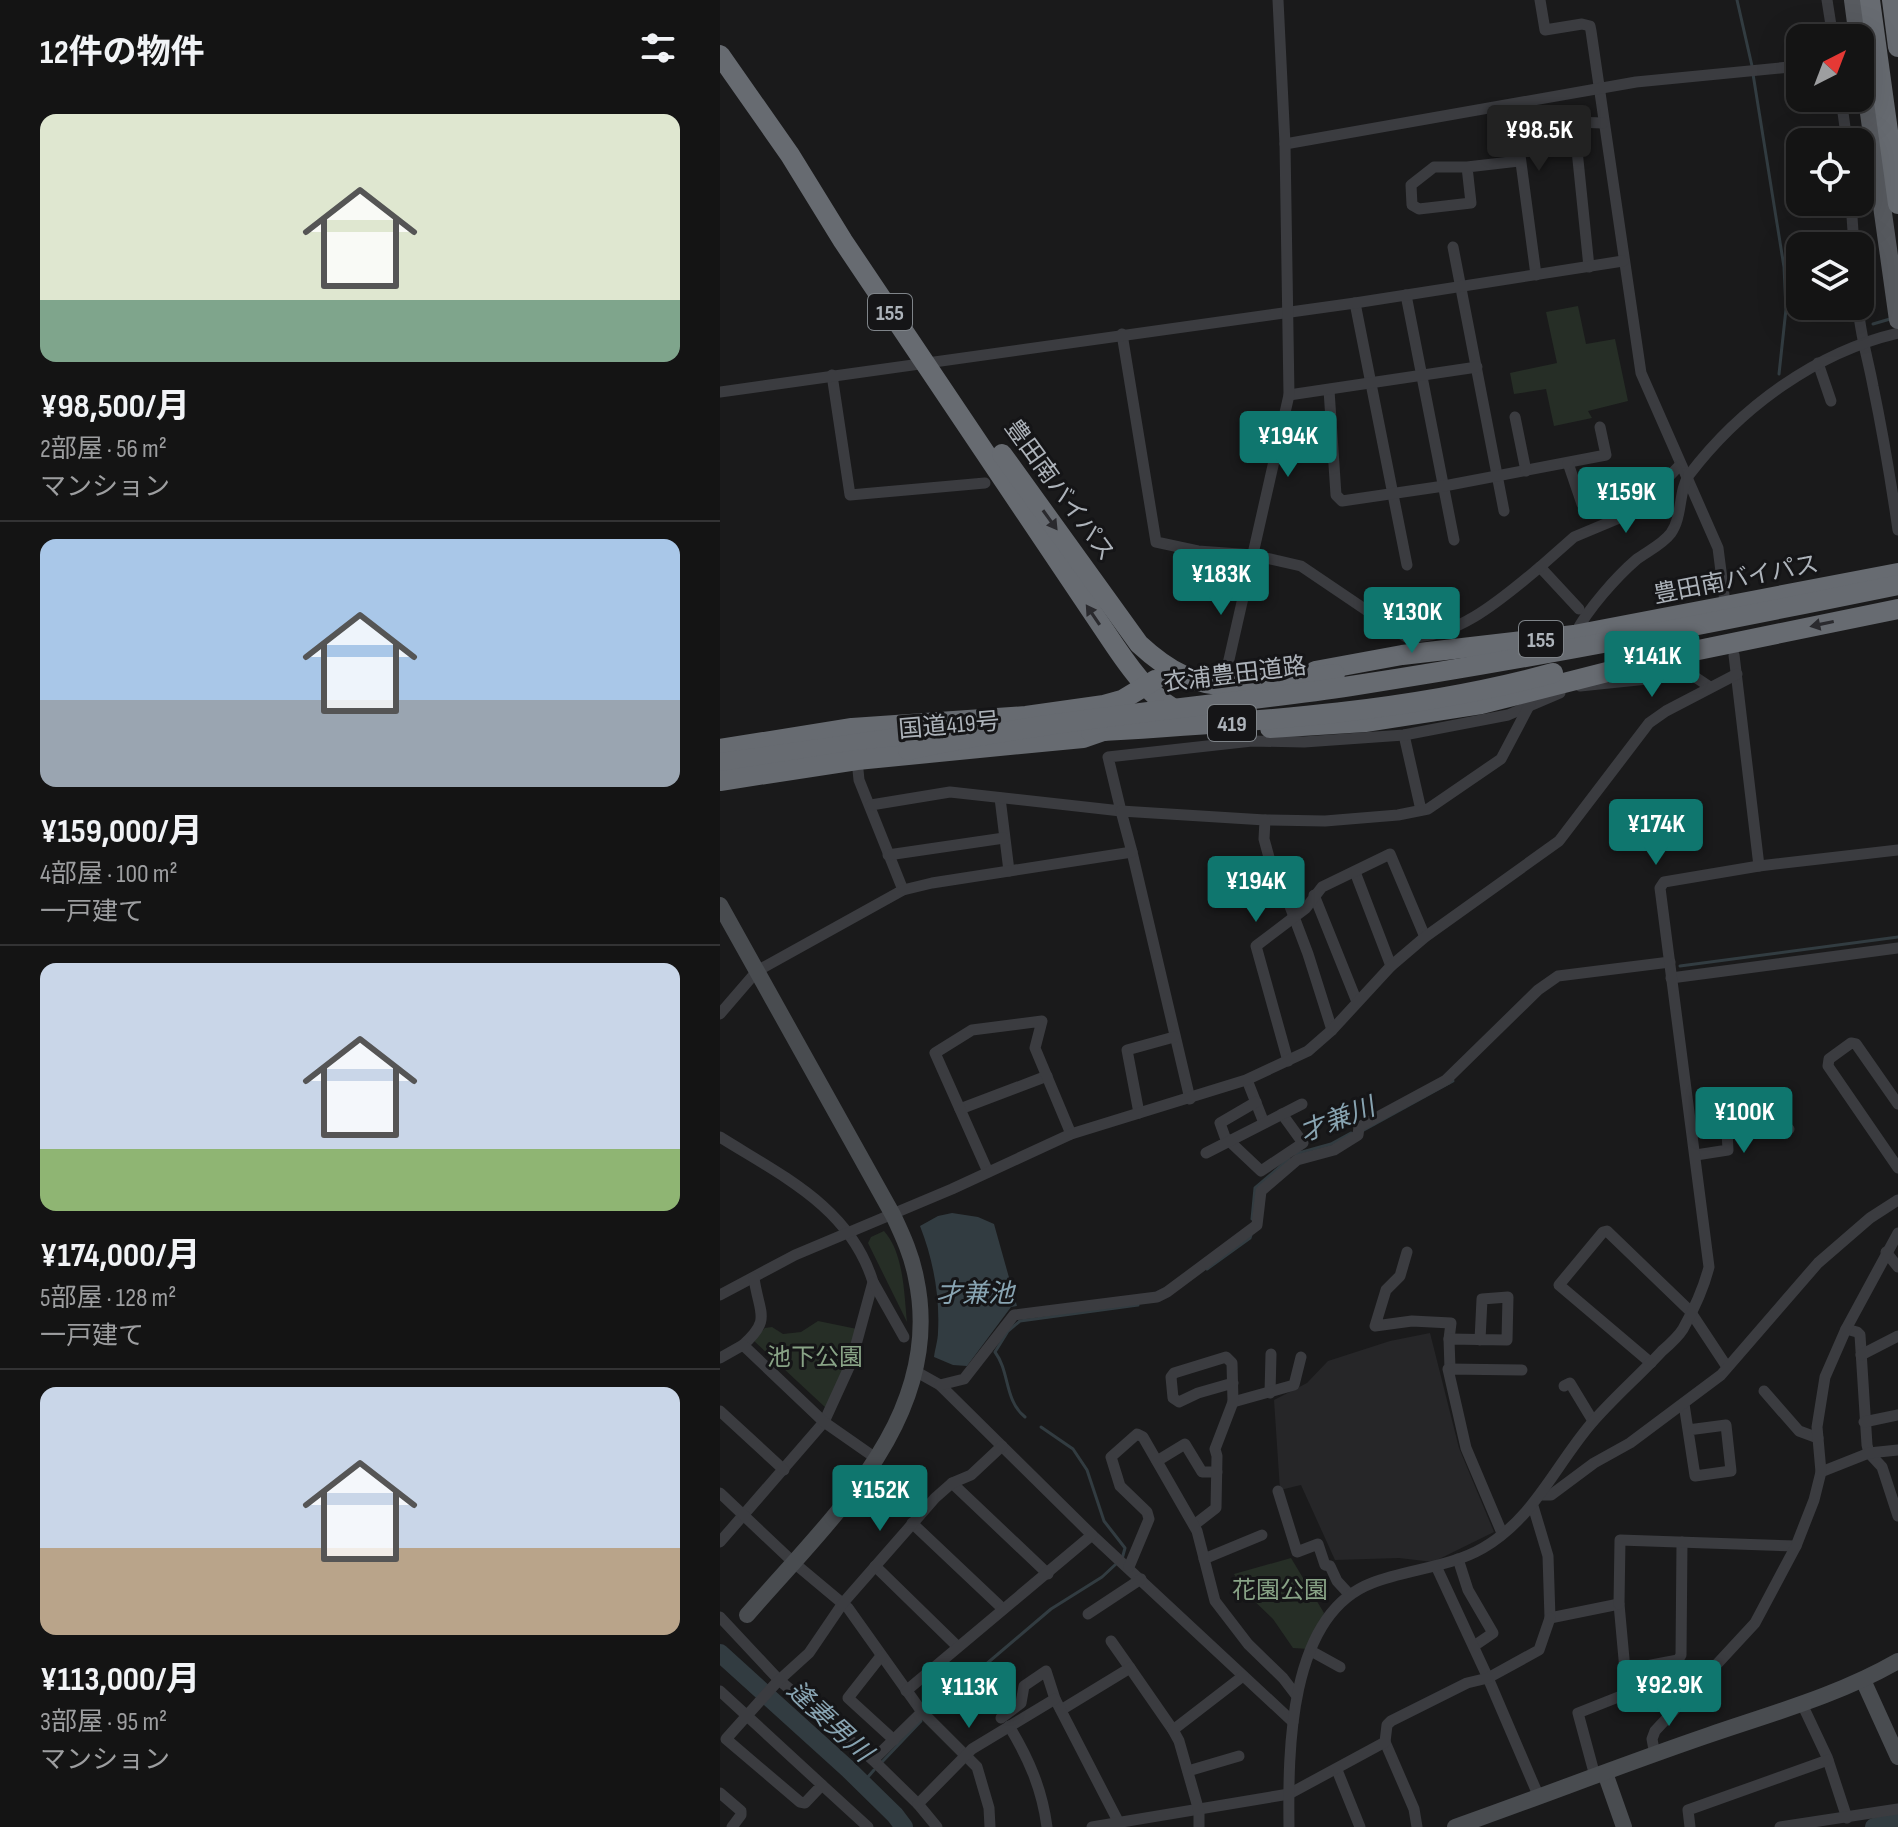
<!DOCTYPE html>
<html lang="ja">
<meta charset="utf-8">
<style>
body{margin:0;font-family:"Sofia Sans Condensed","Noto Sans JP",sans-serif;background:#1d1d1d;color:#f1f3f6;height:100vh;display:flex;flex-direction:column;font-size:30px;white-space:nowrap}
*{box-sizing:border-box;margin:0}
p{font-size:26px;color:#9d9ea0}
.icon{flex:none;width:44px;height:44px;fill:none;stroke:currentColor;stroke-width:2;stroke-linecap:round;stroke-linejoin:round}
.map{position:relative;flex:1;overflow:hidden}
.side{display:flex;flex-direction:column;background:#141414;width:720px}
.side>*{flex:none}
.needle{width:52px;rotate:42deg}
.tools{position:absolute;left:1066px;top:24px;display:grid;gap:16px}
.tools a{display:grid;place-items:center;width:88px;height:88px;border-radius:16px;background:#141414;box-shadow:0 8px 32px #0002,0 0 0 2px #333334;font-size:40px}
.price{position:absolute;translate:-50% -68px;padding:0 18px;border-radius:8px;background:#0f766e;color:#fff;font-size:26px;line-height:52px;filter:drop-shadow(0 2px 4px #0008)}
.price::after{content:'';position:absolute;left:50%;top:48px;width:24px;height:18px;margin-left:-12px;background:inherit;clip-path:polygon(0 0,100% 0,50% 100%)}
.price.current{background:#222;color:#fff}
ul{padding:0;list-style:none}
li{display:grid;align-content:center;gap:16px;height:424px;padding:0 40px}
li+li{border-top:2px solid #333334}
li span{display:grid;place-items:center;height:248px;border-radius:16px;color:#555}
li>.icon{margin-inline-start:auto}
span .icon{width:144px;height:144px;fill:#fffc;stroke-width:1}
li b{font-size:34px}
h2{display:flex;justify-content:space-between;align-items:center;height:96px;padding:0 40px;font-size:34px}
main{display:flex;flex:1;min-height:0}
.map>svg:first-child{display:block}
.built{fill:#262628}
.green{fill:#262e26}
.water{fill:#323c41}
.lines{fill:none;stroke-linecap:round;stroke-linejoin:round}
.stream{stroke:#323c41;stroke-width:3}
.river{stroke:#323c41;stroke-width:18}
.street{stroke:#3b3c40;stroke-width:11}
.secondary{stroke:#494c50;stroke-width:16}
.primary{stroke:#575a5f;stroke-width:18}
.highway{stroke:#676b71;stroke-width:20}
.highway-bridge{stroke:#676b71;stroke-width:20}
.oneway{fill:#2a2a2e}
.labels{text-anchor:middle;stroke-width:6;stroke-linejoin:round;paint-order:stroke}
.shield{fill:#151517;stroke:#7f8489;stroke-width:2}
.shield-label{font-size:22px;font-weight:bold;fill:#adb3ba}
.street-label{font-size:24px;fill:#adb3ba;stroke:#151517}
.park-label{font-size:24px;fill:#88a386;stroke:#151517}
.water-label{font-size:26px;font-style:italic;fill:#88a4b2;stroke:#151517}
</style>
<main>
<section class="side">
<h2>12件の物件<svg class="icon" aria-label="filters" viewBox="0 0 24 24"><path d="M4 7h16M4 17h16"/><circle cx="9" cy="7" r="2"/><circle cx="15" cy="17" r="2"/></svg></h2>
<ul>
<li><span style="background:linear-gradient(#dfe7d0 75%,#7fa58c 0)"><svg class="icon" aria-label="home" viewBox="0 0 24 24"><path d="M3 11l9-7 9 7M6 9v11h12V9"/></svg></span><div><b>¥98,500/月</b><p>2部屋 · 56 m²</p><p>マンション</p></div></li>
<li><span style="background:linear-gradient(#a9c7e8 65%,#9aa5b1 0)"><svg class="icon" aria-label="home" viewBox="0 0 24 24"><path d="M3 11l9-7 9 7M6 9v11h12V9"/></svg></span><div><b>¥159,000/月</b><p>4部屋 · 100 m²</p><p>一戸建て</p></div></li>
<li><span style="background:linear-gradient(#c9d6e8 75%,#8fb573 0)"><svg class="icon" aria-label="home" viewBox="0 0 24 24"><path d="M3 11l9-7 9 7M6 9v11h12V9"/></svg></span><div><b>¥174,000/月</b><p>5部屋 · 128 m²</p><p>一戸建て</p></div></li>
<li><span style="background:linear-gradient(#c9d6e8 65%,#b9a48a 0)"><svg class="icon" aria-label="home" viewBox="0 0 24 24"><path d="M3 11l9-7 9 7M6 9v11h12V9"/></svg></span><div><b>¥113,000/月</b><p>3部屋 · 95 m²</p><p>マンション</p></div></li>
</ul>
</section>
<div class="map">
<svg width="1178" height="1827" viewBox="0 0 1178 1827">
<rect width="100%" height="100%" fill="#1a1a1b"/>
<polygon class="built" points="710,1333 739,1448 774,1532 713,1562 679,1558 615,1560 581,1485 560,1490 554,1400 587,1383 608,1361 670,1341"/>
<g class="green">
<polygon points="858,306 866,344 895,339 908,401 868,411 872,418 834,426 826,389 794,394 790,373 837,363 826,312"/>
<path d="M164,1231C184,1253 184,1294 187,1322L148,1243L151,1237Z"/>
<polygon points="98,1321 137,1329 110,1405 106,1408 33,1340 45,1328 52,1327 63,1334 81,1332"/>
<polygon points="571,1558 604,1613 589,1649 573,1648 553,1619 526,1593 514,1574"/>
</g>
<path class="water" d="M232,1213L258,1217L274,1224L297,1306L291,1307L247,1366L233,1365L214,1357C215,1349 218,1340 218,1332C220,1296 213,1259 200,1226L218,1216Z"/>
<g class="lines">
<g class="stream">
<polyline points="1017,0 1032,66"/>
<polyline points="1033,74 1064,267 1066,309 1059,374"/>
<polyline points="1153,324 1170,319"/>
<polyline points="960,966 1178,937"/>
<polyline points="642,1131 733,1081"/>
<polyline points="575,1154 611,1144 631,1133"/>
<polyline points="532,1219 535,1188 569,1159"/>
<polyline points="487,1269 530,1238 531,1235"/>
<path d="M305,1417C284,1400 290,1372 275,1352L288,1331L300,1321L418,1305"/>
<polyline points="321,1427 353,1449 367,1470 384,1521 405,1548 402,1559"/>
<polyline points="209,1712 240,1680 251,1677 331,1609 382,1577 396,1564"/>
<polyline points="162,1762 201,1721"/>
<polyline points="140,1780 147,1778 154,1770"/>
</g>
<g class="river">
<polyline points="0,1653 127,1768 175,1815 184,1827"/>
<polyline points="1154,1827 1178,1821"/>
</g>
<g class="street">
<polyline points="820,0 825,30 862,24 870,26 871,31 921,373 998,548 1004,595"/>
<polyline points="1107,0 1113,38"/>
<polyline points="1121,98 1127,142"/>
<polyline points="854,121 869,267"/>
<polyline points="1127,140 1152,133"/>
<polyline points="565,144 916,82 1080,66"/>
<polyline points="747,167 751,203 699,209 692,205 691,185 714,167 747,167 799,161"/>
<polyline points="1131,202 1134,246"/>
<polyline points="733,247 784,511"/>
<polyline points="816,275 796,125 825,121 883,123"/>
<polyline points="686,295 734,540"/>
<polyline points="635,303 687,565"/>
<path d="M1138,306C1140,334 1148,359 1153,386C1163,434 1171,482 1178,530"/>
<path d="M402,334L436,542L478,551L533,555L581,566L686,637C736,640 784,597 820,567L859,609"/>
<polyline points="1098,363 1111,401"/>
<polyline points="112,375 130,495 265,483"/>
<polyline points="609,390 616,495 622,501 724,486 886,455 880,427"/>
<polyline points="0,392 635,303 903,261"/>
<polyline points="569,395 757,367"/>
<polyline points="795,417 806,471"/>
<polyline points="848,463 862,504 886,498"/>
<polyline points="820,567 854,537 916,511 960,465"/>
<path d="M855,634C867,610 896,577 917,559C928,551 943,544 951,533C963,516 958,491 969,475C1020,408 1096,352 1178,333"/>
<polyline points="1014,655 1039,866"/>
<polyline points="503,686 569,395 565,144 558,0"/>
<polyline points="860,686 966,675 975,677 990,687"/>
<polyline points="684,735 701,810"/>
<polyline points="137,760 139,780 183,890"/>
<polyline points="280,798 289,871"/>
<polyline points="151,805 230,792 401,811 388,757 532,741 584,742 684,735 788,715 840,693"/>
<polyline points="545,820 605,821 678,815 708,809 781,759 810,704"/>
<polyline points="412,852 470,1099"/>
<polyline points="168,855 284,838"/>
<polyline points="635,872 671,966"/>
<polyline points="594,895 637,1002"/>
<polyline points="951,978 1178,948"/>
<polyline points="0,1014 37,971 183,890 212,883 412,852 401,811 545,820 544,839 559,894 565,893 588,954 612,1030"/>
<polyline points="568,1061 536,946 586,908 602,887 670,854 705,937"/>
<polyline points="527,1080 544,1123"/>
<polyline points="536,1102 500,1123 505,1137 541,1171 583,1143 562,1114"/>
<polyline points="1178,1104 1136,1044 1131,1043 1109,1059 1108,1066 1178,1168"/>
<polyline points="240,1109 327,1076"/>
<polyline points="419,1113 407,1050 454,1037"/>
<path d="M0,1137C62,1176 130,1207 153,1282L131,1363L104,1422L0,1542"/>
<polyline points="486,1153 582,1104"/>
<polyline points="976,1155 1008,1150 1007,1132 1069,1129"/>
<polyline points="268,1172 215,1053 252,1030 322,1021 315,1048 351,1134"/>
<polyline points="687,1252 680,1276 666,1290 655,1326 692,1321 731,1323 729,1339"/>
<polyline points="1166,1252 1178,1267"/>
<polyline points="153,1282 184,1337"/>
<polyline points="0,1295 75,1255 232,1189 351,1134 526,1080 588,1051 612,1030 671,966 705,937 839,841 929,723 946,711 1017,674"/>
<polyline points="1126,1329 1137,1332 1140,1335 1147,1445 1149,1453 1162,1467 1178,1516"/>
<path d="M23,1345C52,1319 39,1314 34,1278"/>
<polyline points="1141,1355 1178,1336"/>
<polyline points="0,1358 23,1345 104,1422 157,1459"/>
<polyline points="931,1363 839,1285 883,1232 887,1231 970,1311 1007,1367"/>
<polyline points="730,1369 729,1339 787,1340 788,1297 762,1299 760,1340"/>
<polyline points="195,1371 220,1385 372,1535 573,1722"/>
<polyline points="220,1385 244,1379 294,1315 437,1297 447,1292 537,1225 541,1191 577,1160 614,1150 638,1135 639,1127 726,1080 818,990 838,976 950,962"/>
<polyline points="844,1386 850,1383 873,1421"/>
<polyline points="1044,1391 1079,1431 1098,1438"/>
<polyline points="550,1393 551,1354"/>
<polyline points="513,1402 574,1385 581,1357"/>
<polyline points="964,1404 975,1476 1011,1471 1006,1425 968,1430"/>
<polyline points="0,1411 64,1470"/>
<polyline points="1144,1422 1178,1415"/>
<polyline points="437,1461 465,1444 482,1472 497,1472"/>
<polyline points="1101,1472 1149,1453 1178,1450"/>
<polyline points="232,1483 328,1574"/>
<polyline points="558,1491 577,1552 598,1544 605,1565 610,1566 617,1581 629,1594"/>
<polyline points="0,1493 73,1562 128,1608 202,1712 257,1767 269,1808 270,1827"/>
<polyline points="821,1495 831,1495 874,1463 910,1443 1001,1375 1098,1263 1150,1218 1178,1200"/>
<polyline points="813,1506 828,1556 830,1618 899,1604 905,1670 958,1660 961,1655 962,1542"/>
<polyline points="192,1523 283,1609"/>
<polyline points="474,1525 496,1508 497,1456 495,1449 513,1402 512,1363 506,1357 454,1373 451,1377 453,1398 459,1402 478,1393 513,1383"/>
<polyline points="782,1533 746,1448 728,1369 802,1370"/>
<polyline points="484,1559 542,1535"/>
<polyline points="738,1559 748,1590 773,1633 754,1646"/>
<polyline points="155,1566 237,1646"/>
<polyline points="716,1566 768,1678 819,1797"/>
<polyline points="409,1567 429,1519 427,1512 400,1486 391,1457 417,1434 423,1437 477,1531 495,1601 528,1644 563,1678 576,1695"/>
<polyline points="899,1604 900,1540 1076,1546"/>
<polyline points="368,1614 421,1579"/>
<polyline points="0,1617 59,1680 153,1760 198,1804 217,1827"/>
<polyline points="391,1641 410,1668"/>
<polyline points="591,1651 620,1667"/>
<polyline points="161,1656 128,1698 174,1740"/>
<polyline points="0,1691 102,1785 85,1803 80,1802 6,1739 57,1682 89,1653 123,1603 215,1498 232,1483 251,1475 282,1446"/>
<polyline points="186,1691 372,1535"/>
<polyline points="1082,1704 1107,1757 1127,1818"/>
<polyline points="341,1710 410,1668 453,1730"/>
<polyline points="281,1718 301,1703 304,1686 326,1671 335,1699 399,1823"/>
<path d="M289,1726C309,1759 322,1789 327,1827"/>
<polyline points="665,1742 694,1809 697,1827"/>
<polyline points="935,1755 932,1739 935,1731 1035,1623 1076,1546 1094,1500 1101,1472 1097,1427 1105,1377 1126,1329 1178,1233"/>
<polyline points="153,1760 202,1712"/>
<polyline points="617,1770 640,1827"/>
<polyline points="468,1771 519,1756"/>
<polyline points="875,1776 858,1713 911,1692 905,1670"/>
<polyline points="102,1785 148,1827"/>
<polyline points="0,1793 21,1811 21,1815 12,1827"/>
<polyline points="198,1804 252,1749 335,1699"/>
<polyline points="372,1827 569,1794 665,1742 667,1725 671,1721 747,1683 768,1678 819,1650 830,1618"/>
<polyline points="479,1827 479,1811 459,1741 453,1730 523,1676"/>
<path d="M569,1827C568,1752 568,1615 652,1583C688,1569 728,1568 763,1548C813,1519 834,1468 870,1425C892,1399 919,1376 942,1351C949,1345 958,1337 963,1329C973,1311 984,1287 989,1267L940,888L944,882L1039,866L1178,850"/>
<polyline points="970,1827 968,1810 1108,1760"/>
<polyline points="1060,1827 1178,1809"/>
</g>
<g class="secondary">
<path d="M0,905L173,1215C183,1236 192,1256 196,1278C226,1417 108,1521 27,1615"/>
<polyline points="1143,1680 1178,1757"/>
<polyline points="885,1773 904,1827"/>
<path d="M735,1827C820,1797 904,1764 989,1735C1053,1713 1119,1695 1178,1661"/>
</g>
<g class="primary">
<polyline points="1133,0 1138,38"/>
<polyline points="1140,49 1178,320"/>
</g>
<g class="highway">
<polyline points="1172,0 1178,47"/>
<path d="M0,55L70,155L123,241L395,646C414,674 433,700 465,715"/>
<path d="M282,454L419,644C447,670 477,688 516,685"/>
<polyline points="595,671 682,655 854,635 1178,573"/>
<polyline points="550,728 645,722 761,704 954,655 1178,609"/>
<polyline points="0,749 132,728 306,716 384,705 402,700 435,680"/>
<polyline points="0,763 198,735"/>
<polyline points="0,781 137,760 363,738 386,730"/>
</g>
<g class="highway-bridge">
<polyline points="1150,0 1178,204"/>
<polyline points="500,688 615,674"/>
<path d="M371,732C525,722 683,714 833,673"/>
<path d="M188,750C334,718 484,708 631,686C814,658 996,622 1178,585"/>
</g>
</g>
<defs><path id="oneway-solid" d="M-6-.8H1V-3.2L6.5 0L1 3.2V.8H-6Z" transform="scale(2)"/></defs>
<g class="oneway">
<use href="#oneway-solid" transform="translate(330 520) rotate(54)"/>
<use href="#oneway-solid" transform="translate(373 615) rotate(-124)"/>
<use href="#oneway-solid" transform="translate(1102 624) rotate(168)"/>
</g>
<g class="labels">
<g class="shield">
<rect x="148" y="294" width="44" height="36" rx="6"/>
<rect x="799" y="621" width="44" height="36" rx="6"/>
<rect x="488" y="705" width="48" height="36" rx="6"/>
</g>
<g class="shield-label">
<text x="170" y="320">155</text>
<text x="821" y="647">155</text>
<text x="512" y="731">419</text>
</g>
<g class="street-label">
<text transform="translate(340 490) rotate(54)" y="8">豊田南バイパス</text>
<text transform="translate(1016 579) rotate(-11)" y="8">豊田南バイパス</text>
<text transform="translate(515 674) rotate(-7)" y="8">衣浦豊田道路</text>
<text transform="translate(229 725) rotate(-5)" y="8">国道419号</text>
</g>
<g class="park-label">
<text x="95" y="1365">池下公園</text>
<text x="560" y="1598">花園公園</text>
</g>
<g class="water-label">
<text transform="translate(617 1119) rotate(-21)" y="9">才兼川</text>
<text x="255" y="1302">才兼池</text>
<text transform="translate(110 1721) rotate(43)" y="9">逢妻男川</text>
</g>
</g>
</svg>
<div class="tools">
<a><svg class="needle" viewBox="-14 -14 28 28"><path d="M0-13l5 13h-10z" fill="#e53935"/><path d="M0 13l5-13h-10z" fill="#9d9ea0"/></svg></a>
<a><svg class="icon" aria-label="locate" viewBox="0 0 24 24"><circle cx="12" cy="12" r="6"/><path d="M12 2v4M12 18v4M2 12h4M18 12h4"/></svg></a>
<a><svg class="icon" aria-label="layers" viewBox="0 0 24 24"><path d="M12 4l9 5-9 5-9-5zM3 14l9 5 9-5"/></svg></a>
</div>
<b class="price current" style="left:819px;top:173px">¥98.5K</b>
<b class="price" style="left:568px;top:479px">¥194K</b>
<b class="price" style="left:906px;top:535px">¥159K</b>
<b class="price" style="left:501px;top:617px">¥183K</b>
<b class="price" style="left:692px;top:655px">¥130K</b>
<b class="price" style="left:932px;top:699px">¥141K</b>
<b class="price" style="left:936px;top:867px">¥174K</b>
<b class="price" style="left:536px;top:924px">¥194K</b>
<b class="price" style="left:1024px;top:1155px">¥100K</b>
<b class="price" style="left:160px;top:1533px">¥152K</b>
<b class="price" style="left:949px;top:1728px">¥92.9K</b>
<b class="price" style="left:249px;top:1730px">¥113K</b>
</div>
</main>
